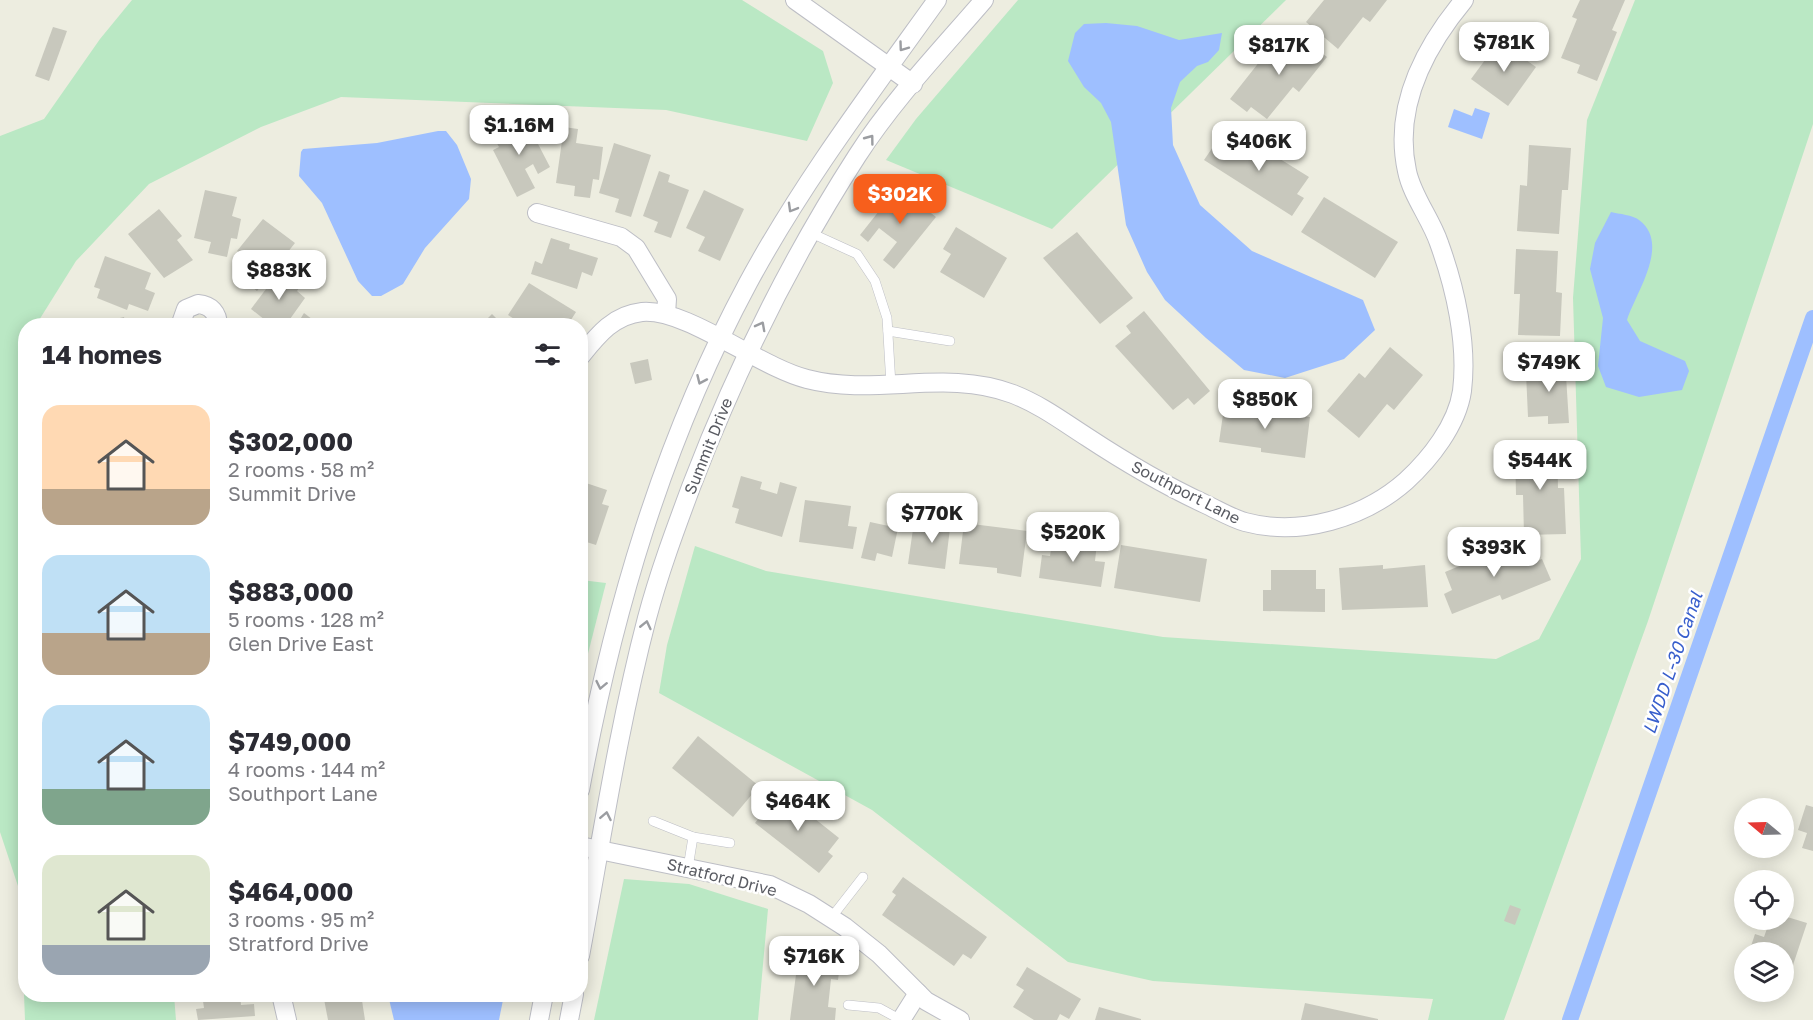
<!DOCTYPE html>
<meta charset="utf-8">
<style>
body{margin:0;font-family:"Golos Text",sans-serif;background:#f7f7f7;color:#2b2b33;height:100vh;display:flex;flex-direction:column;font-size:22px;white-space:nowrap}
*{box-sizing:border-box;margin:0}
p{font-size:20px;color:#7c7c81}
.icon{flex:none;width:33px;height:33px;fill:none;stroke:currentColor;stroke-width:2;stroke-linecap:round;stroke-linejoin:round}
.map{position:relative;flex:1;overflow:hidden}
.details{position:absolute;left:18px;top:318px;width:570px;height:684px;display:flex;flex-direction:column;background:#fff;border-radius:24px;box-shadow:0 3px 15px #0003}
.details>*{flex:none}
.needle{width:39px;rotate:289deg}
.controls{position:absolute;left:1734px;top:798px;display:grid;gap:12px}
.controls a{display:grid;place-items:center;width:60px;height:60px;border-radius:50%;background:#fff;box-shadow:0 3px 15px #0003;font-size:30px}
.price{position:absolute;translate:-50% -51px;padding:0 14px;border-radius:12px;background:#fff;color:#222;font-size:20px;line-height:39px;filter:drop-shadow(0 2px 3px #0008)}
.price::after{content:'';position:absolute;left:50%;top:36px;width:18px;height:14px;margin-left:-9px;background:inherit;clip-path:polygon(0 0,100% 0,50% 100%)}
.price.active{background:#f75f1c;color:#fff}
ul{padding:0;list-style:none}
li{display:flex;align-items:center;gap:18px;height:150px;padding:0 24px}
li span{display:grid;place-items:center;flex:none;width:168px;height:120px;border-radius:18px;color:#555}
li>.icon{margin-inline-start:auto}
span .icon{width:72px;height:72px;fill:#fffc;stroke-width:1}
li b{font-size:26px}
h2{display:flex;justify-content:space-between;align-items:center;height:72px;padding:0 24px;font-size:26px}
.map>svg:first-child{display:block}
.green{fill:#bae8c4}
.water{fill:#9ebfff}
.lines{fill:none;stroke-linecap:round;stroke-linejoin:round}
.canal{stroke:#9ebfff;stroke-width:16}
.building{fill:#c8c8bd}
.lane-casing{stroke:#bdbec5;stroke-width:10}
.street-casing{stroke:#bdbec5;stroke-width:20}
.lane{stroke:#fff;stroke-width:9}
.street{stroke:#fff;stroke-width:18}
.oneway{stroke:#9b9da1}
.labels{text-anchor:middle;stroke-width:5;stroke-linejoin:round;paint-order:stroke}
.street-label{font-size:16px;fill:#595b62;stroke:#fff}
.water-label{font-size:18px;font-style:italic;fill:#375ecc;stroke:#fff}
</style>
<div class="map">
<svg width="1813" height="1020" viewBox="0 0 1813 1020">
<rect width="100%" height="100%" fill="#edede0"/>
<g class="green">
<polygon points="132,0 742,0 823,51 833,83 807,141 666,110 341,97 261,127 149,184 76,261 36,325 26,326 25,343 22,348 26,352 26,994 174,995 176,1020 25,1020 20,892 0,832 0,136 44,119 100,39"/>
<polygon points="1018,0 1286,0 1052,229 886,160 916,119"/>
<polygon points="1635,0 1813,0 1813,124 1648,621 1504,1020 1428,1020 1433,999 1153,981 1068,962 872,810 659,693 667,645 695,546 766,571 1163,637 1496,659 1539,639 1581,559 1573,298 1587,120"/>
<polygon points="581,580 606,583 581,681 580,580"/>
<polygon points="624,879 689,884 768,909 758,1020 594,1020"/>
</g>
<g class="water">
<polygon points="1106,23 1137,26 1179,40 1222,33 1219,50 1208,62 1197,66 1180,82 1171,108 1173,145 1200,205 1252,251 1363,300 1375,330 1344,359 1285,378 1244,370 1206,338 1165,300 1147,272 1126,225 1111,122 1101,103 1084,87 1068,61 1075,33 1084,24"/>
<polygon points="1475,108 1490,113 1482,139 1448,127 1454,109 1472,116"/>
<polygon points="438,131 446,131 457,145 471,179 469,199 425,248 403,284 381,296 372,296 358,281 322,203 299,176 301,152 303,149 377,143"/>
<path d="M1611,212C1619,214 1633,215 1639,220C1671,244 1636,292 1627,320L1640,341L1685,361L1689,371L1682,390L1639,397L1606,387L1598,366L1603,318L1590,269L1595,243Z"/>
<polygon points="388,995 388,994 504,995 499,1020 394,1020"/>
</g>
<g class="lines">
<polyline class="canal" points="1570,1020 1813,318"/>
</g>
<g class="building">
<polygon points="1324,0 1387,0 1370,22 1363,17 1338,49 1306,22"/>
<polygon points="1580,0 1625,0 1612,30 1617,32 1597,81 1577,73 1580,65 1561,58 1577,19 1572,17"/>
<polygon points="53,27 67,31 49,81 35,76"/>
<polygon points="1295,31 1327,57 1299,92 1293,87 1267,119 1251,107 1247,112 1230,99 1264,56 1270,62"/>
<polygon points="1499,41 1536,67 1508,106 1471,79"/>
<polygon points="525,119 550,167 538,174 533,164 525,169 535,188 517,197 493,150 499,147 493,136"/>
<polygon points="564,127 578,129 576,143 603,147 599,180 593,179 590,198 574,196 575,186 556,183"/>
<polygon points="1235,131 1309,177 1297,194 1304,198 1292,216 1204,160 1217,141 1225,147"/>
<polygon points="614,143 651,155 631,217 615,212 619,199 599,193"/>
<polygon points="1529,145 1571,148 1568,190 1562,190 1559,234 1517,231 1520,185 1527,186"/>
<polygon points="659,171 670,175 668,182 689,190 671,238 654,232 658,222 643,216"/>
<polygon points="898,187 936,217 894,269 883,260 897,242 879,228 868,242 860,235"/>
<polygon points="205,190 237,197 232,216 241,219 237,239 231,238 227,257 208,253 211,242 194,238"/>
<polygon points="704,190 744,209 720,261 698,251 705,237 686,228"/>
<polygon points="1324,197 1398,242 1375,278 1301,232"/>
<polygon points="159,209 182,236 177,240 193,260 164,278 128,234"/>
<polygon points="263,219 295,243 257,291 242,279 254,264 237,251"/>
<polygon points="956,227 1007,258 984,298 940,272 951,254 943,249"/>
<polygon points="1077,232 1133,298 1100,324 1043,258"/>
<polygon points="551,238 570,244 569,249 598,258 592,276 582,272 577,289 531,274 535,261 542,264"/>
<polygon points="1516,249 1558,251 1556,292 1562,293 1560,336 1518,335 1520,294 1514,294"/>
<polygon points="105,256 151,273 145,289 155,293 148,311 129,304 127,310 97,298 100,289 94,287"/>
<polygon points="281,269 302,284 297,291 305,298 285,326 261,326 265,320 251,309"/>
<polygon points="529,283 576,312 567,326 553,320 550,326 525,326 508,315"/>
<polygon points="1144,311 1210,391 1194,405 1188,398 1173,410 1115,346 1131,333 1126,326"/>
<polygon points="304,313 321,326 296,326"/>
<polygon points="492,314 498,320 492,326 480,326"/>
<polygon points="124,317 126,326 91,326 91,325"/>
<polygon points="1390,347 1423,375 1394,410 1387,404 1359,438 1327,411 1359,373 1365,378"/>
<polygon points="648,359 652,380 635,384 630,363"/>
<polygon points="1565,360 1569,423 1548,424 1548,416 1528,417 1526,373 1544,372 1543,362"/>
<polygon points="1225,401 1269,407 1268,411 1310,417 1305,458 1261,452 1261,448 1219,442"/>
<polygon points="1557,447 1558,488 1564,488 1566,534 1524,535 1523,495 1516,495 1515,449"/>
<polygon points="741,476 762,482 760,489 777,494 780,482 797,487 782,537 735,523 739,509 732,507"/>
<polygon points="580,481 607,490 602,504 609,506 596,545 580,540"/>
<polygon points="805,500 851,506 848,526 857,527 853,549 799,542"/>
<polygon points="938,510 952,512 945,569 908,564 913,529 935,532"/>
<polygon points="870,522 898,528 892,557 877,553 875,561 861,558"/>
<polygon points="964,523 1027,531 1021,577 997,573 997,568 959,564"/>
<polygon points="1053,536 1097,543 1095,561 1105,562 1101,587 1039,578 1042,555 1050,556"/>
<polygon points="1526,544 1534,562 1542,559 1551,580 1502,600 1500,595 1452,614 1444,594 1452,590 1445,572 1486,555 1488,560"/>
<polygon points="1121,545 1207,559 1200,602 1114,588"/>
<polygon points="1383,565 1383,569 1425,565 1428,607 1342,610 1339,568"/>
<polygon points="1271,570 1316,570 1316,589 1325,589 1325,612 1263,611 1263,590 1271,590"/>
<polygon points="698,736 759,786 733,817 672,768"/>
<polygon points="780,791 839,838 828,852 833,856 819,873 755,823"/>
<polygon points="1806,805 1813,807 1813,851 1802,848 1807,833 1798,830"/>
<polygon points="903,877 987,937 971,959 963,954 954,966 882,915 896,895 892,892"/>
<polygon points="1510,905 1521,909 1515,925 1504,921"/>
<polygon points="1784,916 1807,923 1792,968 1784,965 1784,952 1749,952 1755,934 1764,937 1770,920 1784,920"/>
<polygon points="799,952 841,957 838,980 831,979 828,1007 836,1008 835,1020 790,1020"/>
<polygon points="1027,967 1081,999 1069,1019 1060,1014 1057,1020 1034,1020 1013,1007 1024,990 1016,985"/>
<polygon points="202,994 240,994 241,1005 254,1004 255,1016 198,1020 196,1009 204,1008"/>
<polygon points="323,994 361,994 365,1020 328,1020"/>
<polygon points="1305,1003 1378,1019 1378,1020 1301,1020"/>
<polygon points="1099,1007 1141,1019 1141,1020 1095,1020"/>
</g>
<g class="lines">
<defs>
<g id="lane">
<polyline points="811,233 857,254 875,281 887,318 891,385"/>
<polyline points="888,331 950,341"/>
<polyline points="653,821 693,837 688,868"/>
<polyline points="693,837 730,843"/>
<polyline points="831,918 863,877"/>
<polyline points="848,1005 879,1008 901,1020"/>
</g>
<g id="street">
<polyline points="795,0 913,84"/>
<polyline points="537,213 621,237 636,248 667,299 666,314"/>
<path d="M180,326L186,309L198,304C211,305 218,313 218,326"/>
<path d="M580,357C597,336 613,315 642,312C686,308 759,367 807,379C876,397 945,368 1013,394C1041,405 1062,421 1087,437C1125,462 1164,485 1205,504C1218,510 1231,518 1245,522C1300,537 1364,518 1406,481C1430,459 1457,425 1462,391C1468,343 1455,287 1439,243C1431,219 1412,196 1407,171C1393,107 1425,47 1464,0"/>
<path d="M580,790C613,612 662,443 748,283C802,183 871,92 937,0"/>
<polyline points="580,846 770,885 809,904 845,927 879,954 926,1001 960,1020"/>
<path d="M580,956C601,843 618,729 647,618C659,573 675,530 691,487C735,372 790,260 857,156C893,100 941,50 984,0"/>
<polyline points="281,994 287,1020"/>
<polyline points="539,1020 544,994"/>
<polyline points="569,1020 574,994"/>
<polyline points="901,1020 918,993"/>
</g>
</defs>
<use href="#lane" class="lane-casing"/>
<use href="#street" class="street-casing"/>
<use href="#lane" class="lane"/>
<use href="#street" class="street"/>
</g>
<defs><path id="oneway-chevron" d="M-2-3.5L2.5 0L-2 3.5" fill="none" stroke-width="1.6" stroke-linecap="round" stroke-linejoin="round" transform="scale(1.5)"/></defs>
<g class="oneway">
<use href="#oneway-chevron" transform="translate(903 47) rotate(126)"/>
<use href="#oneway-chevron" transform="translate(870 139) rotate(-53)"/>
<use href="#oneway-chevron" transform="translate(792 208) rotate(120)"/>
<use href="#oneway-chevron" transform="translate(761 326) rotate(-62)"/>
<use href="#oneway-chevron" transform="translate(701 380) rotate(114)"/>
<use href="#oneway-chevron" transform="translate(646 625) rotate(-77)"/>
<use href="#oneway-chevron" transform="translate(601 685) rotate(102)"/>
<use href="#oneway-chevron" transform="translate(606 816) rotate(-79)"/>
</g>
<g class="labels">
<g class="street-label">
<text transform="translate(708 446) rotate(-68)" y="6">Summit Drive</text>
<text transform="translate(1186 492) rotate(27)" y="6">Southport Lane</text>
<text transform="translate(722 877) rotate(14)" y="6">Stratford Drive</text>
</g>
<g class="water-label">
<text transform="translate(1673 663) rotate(-71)" y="6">LWDD L-30 Canal</text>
</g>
</g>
</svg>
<div class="controls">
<a><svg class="needle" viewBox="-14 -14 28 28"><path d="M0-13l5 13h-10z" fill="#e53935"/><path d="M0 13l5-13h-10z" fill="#7c7c81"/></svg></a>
<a><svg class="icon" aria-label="locate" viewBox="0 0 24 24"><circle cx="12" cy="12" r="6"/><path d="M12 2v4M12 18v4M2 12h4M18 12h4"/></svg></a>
<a><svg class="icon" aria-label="layers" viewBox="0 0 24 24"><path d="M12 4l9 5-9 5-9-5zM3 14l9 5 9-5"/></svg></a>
</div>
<b class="price" style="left:1504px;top:73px">$781K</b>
<b class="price" style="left:1279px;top:76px">$817K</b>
<b class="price" style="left:519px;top:156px">$1.16M</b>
<b class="price" style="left:1259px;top:172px">$406K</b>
<b class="price active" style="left:900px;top:225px">$302K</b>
<b class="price" style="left:279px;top:301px">$883K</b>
<b class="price" style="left:1549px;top:393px">$749K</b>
<b class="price" style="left:1265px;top:430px">$850K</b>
<b class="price" style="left:1540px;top:491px">$544K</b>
<b class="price" style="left:932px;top:544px">$770K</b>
<b class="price" style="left:1073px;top:563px">$520K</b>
<b class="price" style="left:1494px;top:578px">$393K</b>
<b class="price" style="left:798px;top:832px">$464K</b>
<b class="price" style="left:814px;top:987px">$716K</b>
<section class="details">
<h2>14 homes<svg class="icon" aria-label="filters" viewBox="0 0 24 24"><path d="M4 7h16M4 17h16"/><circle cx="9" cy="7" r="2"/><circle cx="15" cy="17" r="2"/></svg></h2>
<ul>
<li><span style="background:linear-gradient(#ffd9b3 70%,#b9a48a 0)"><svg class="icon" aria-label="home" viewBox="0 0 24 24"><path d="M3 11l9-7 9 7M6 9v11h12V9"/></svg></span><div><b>$302,000</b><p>2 rooms · 58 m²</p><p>Summit Drive</p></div></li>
<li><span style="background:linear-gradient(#bfe0f5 65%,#b9a48a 0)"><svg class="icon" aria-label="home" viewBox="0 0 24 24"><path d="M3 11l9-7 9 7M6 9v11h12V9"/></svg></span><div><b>$883,000</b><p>5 rooms · 128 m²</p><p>Glen Drive East</p></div></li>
<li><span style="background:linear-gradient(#bfe0f5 70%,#7fa58c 0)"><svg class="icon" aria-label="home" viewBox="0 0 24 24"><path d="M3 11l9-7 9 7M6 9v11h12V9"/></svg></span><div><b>$749,000</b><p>4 rooms · 144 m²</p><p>Southport Lane</p></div></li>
<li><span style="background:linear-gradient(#dfe7d0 75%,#9aa5b1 0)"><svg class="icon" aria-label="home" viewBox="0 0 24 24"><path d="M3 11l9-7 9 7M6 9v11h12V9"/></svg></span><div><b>$464,000</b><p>3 rooms · 95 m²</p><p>Stratford Drive</p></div></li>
</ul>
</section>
</div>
